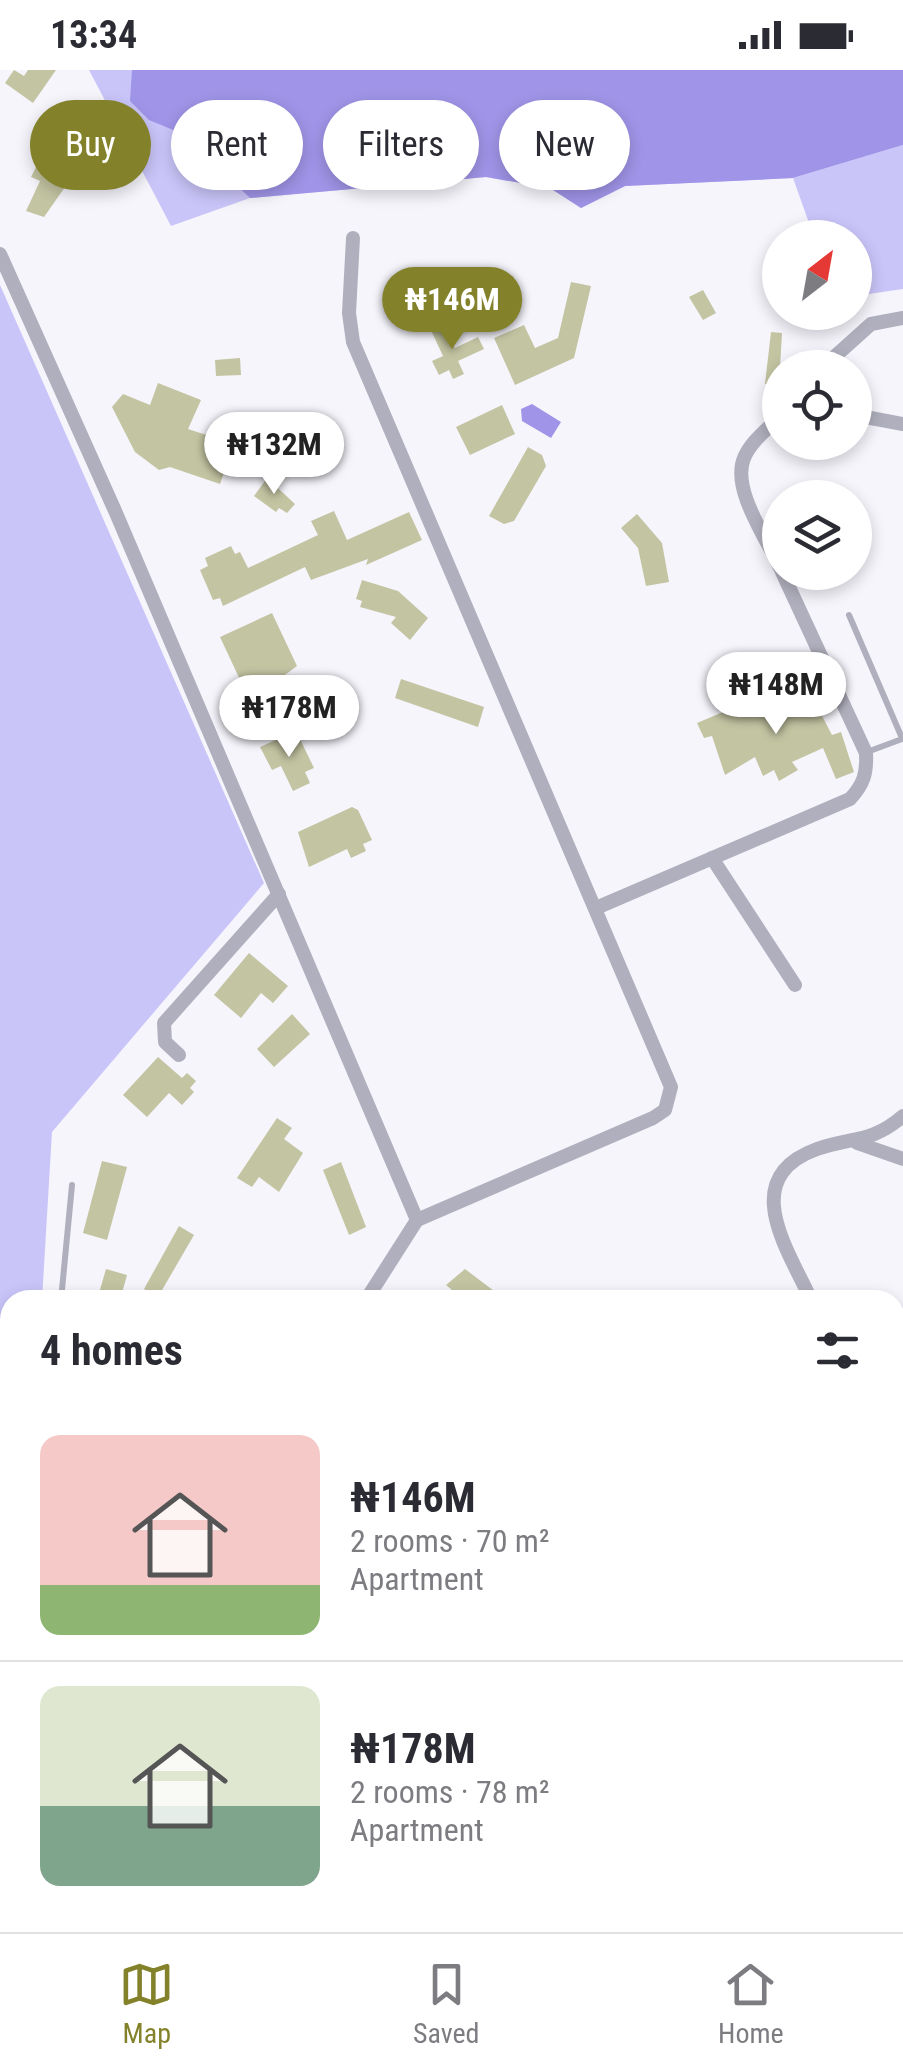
<!DOCTYPE html>
<meta charset="utf-8">
<style>
body{margin:0;font-family:"Roboto Condensed",sans-serif;background:#f2f2f3;color:#2b2b33;height:100vh;display:flex;flex-direction:column;font-size:38px;white-space:nowrap}
*{box-sizing:border-box;margin:0}
p{font-size:32px;color:#7c7c81}
.icon{flex:none;width:55px;height:55px;fill:none;stroke:currentColor;stroke-width:2;stroke-linecap:round;stroke-linejoin:round}
.map{position:relative;flex:1;overflow:hidden}
.details{position:absolute;left:0px;top:1220px;width:905px;height:642px;display:flex;flex-direction:column;background:#fff;border-radius:30px 30px 0 0;box-shadow:0 5px 15px #0003}
.details>*{flex:none}
.banner{position:absolute;left:30px;top:30px;width:845px;height:90px;display:flex;gap:20px}
.needle{width:65px;rotate:31deg}
.tools{position:absolute;left:762px;top:150px;display:grid;gap:20px}
.tools a{display:grid;place-items:center;width:110px;height:110px;border-radius:50%;background:#fff;box-shadow:0 5px 15px #0003;font-size:50px}
.price{position:absolute;translate:-50% -85px;padding:0 22px;border-radius:35px;background:#fff;color:#222;font-size:32px;line-height:65px;filter:drop-shadow(0 2px 5px #0008)}
.price::after{content:'';position:absolute;left:50%;top:60px;width:30px;height:22px;margin-left:-15px;background:inherit;clip-path:polygon(0 0,100% 0,50% 100%)}
.price.selected{background:#83822b;color:#fff}
ul{padding:0;list-style:none}
li{display:flex;align-items:center;gap:30px;height:250px;padding:0 40px}
li+li{border-top:2px solid #e1e1e2}
li span{display:grid;place-items:center;flex:none;width:280px;height:200px;border-radius:20px;color:#555}
li>.icon{margin-inline-start:auto}
span .icon{width:120px;height:120px;fill:#fffc;stroke-width:1}
li b{font-size:42px}
h2{display:flex;justify-content:space-between;align-items:center;height:120px;padding:0 40px;font-size:42px}
.tag{padding:0 35px;border-radius:45px;background:#fff;box-shadow:0 5px 15px #0003;font-size:35px;line-height:90px}
.tag.selected{background:#83822b;color:#fff}
.status{display:flex;justify-content:space-between;align-items:center;height:70px;padding:0 50px;background:#fff;direction:ltr}
.status svg{height:28px;fill:currentColor}
.tab-bar{display:flex;justify-content:space-around;align-items:center;height:140px;border-top:2px solid #e1e1e2;background:#fff;font-size:28px;color:#7c7c81}
.tab-bar a{display:grid;justify-items:center;gap:5px}
.tab-bar .selected{color:#83822b}
.map>svg:first-child{display:block}
.built{fill:#e9e8f9}
.green{fill:#cac5f9}
.water{fill:#9f94e7}
.building{fill:#c3c4a2}
.lines{fill:none;stroke-linecap:round;stroke-linejoin:round}
.lane{stroke:#b0afbd;stroke-width:6}
.street{stroke:#b0afbd;stroke-width:14}
</style>
<div class="status"><b>13:34</b><svg viewBox="0 0 49 12"><path d="M0 12V9h3v3zM5 12V6h3v6zM10 12V3h3v9zM15 12V0h3v12zM26 1h20v11H26zM47 4h2v5h-2z"/></svg></div>
<div class="map">
<svg width="903" height="1862" viewBox="0 0 903 1862">
<rect width="100%" height="100%" fill="#f6f5fc"/>
<polygon class="built" points="895,1738 903,1743 903,1862 867,1862 872,1853 895,1852"/>
<g class="green">
<polygon points="89,0 330,0 793,108 903,75 903,219 855,226 855,168 814,167 793,108 625,116 581,138 550,118 486,107 250,128 171,156"/>
<polygon points="0,215 264,813 52,1062 42,1230 10,1230 10,1630 1,1735 10,1744 6,1766 0,1764"/>
</g>
<g class="water">
<polygon points="132,0 903,0 903,75 793,108 625,116 581,138 550,118 486,107 250,128 183,64 149,50 130,31"/>
<polygon points="532,334 561,352 551,368 522,351 521,339"/>
</g>
<g class="building">
<polygon points="14,0 24,6 28,0 56,0 33,33 5,13"/>
<polygon points="56,57 96,73 44,147 26,141 40,111 31,107"/>
<polygon points="571,212 591,216 574,288 515,315 494,268 524,255 535,278 558,268"/>
<polygon points="703,220 716,243 703,250 689,227"/>
<polygon points="443,252 455,278 478,267 484,279 458,291 464,304 453,309 449,300 439,305 432,291 443,286 430,258"/>
<polygon points="771,262 782,263 779,315 765,314"/>
<polygon points="240,288 241,305 216,306 215,290"/>
<polygon points="158,313 201,330 188,359 234,374 220,414 170,397 159,400 135,382 112,337 123,324 150,335"/>
<polygon points="502,335 515,364 470,385 456,357"/>
<polygon points="528,377 542,385 546,396 514,451 504,454 489,446"/>
<polygon points="267,408 295,434 287,443 279,438 276,442 254,426"/>
<polygon points="334,441 347,470 409,442 422,470 366,495 368,489 311,510 305,497 223,536 220,528 213,530 200,500 208,496 205,488 231,476 235,484 240,482 248,498 318,465 311,451"/>
<polygon points="637,444 662,473 669,512 646,516 638,478 621,458"/>
<polygon points="362,510 398,521 428,548 410,570 391,553 396,547 360,537 362,531 356,529"/>
<polygon points="272,543 297,596 274,613 271,607 242,614 220,567"/>
<polygon points="401,609 484,637 478,657 395,628"/>
<polygon points="808,619 832,665 841,662 854,702 836,709 823,678 792,692 798,700 779,711 774,700 763,706 755,687 725,705 712,666 704,668 697,653 735,637 738,646 776,627 779,631"/>
<polygon points="289,664 292,671 299,667 314,698 305,702 310,713 293,721 281,696 272,700 260,677"/>
<polygon points="352,737 358,740 372,770 363,774 366,781 351,788 347,779 309,797 298,762"/>
<polygon points="249,883 288,916 273,933 261,923 241,948 214,925"/>
<polygon points="292,944 310,964 274,997 257,979"/>
<polygon points="158,987 182,1008 187,1003 196,1011 190,1018 194,1022 182,1035 169,1023 147,1047 123,1025"/>
<polygon points="277,1048 292,1058 284,1069 303,1083 279,1122 259,1107 252,1117 237,1108"/>
<polygon points="102,1091 127,1097 107,1170 83,1163"/>
<polygon points="341,1092 366,1157 349,1165 323,1100"/>
<polygon points="179,1156 194,1165 158,1227 144,1219"/>
<polygon points="106,1199 127,1205 120,1230 97,1230"/>
<polygon points="465,1199 506,1230 447,1230 452,1220 446,1215"/>
</g>
<g class="lines">
<g class="lane">
<polyline points="849,545 902,668"/>
<polyline points="867,682 902,669"/>
<polyline points="61,1230 72,1115"/>
<polyline points="895,1634 903,1638"/>
</g>
<g class="street">
<polyline points="0,184 116,443 417,1150 653,1048 665,1040 671,1017 353,272 349,243 353,168"/>
<polyline points="822,298 871,254 903,248"/>
<polyline points="855,345 903,354"/>
<path d="M780,346C768,359 751,371 744,388C731,419 767,469 780,498"/>
<polyline points="712,788 795,915"/>
<path d="M596,838L850,729C864,714 867,703 866,683L782,502"/>
<polyline points="179,985 165,972 164,953 279,824"/>
<polyline points="857,1073 903,1089"/>
<polyline points="366,1230 417,1150"/>
<path d="M811,1230C788,1179 737,1108 817,1079C852,1067 872,1073 903,1046"/>
<polyline points="895,1298 903,1276"/>
<polyline points="895,1315 903,1319"/>
<polyline points="0,1803 10,1788"/>
<polyline points="895,1829 903,1833"/>
<polyline points="379,1862 385,1852"/>
</g>
</g>
</svg>
<div class="tools">
<a><svg class="needle" viewBox="-14 -14 28 28"><path d="M0-13l5 13h-10z" fill="#e53935"/><path d="M0 13l5-13h-10z" fill="#7c7c81"/></svg></a>
<a><svg class="icon" aria-label="locate" viewBox="0 0 24 24"><circle cx="12" cy="12" r="6"/><path d="M12 2v4M12 18v4M2 12h4M18 12h4"/></svg></a>
<a><svg class="icon" aria-label="layers" viewBox="0 0 24 24"><path d="M12 4l9 5-9 5-9-5zM3 14l9 5 9-5"/></svg></a>
</div>
<b class="price selected" style="left:452px;top:282px">₦146M</b>
<b class="price" style="left:274px;top:427px">₦132M</b>
<b class="price" style="left:776px;top:667px">₦148M</b>
<b class="price" style="left:289px;top:690px">₦178M</b>
<div class="banner">
<a class="tag selected">Buy</a>
<a class="tag">Rent</a>
<a class="tag">Filters</a>
<a class="tag">New</a>
</div>
<section class="details">
<h2>4 homes<svg class="icon" aria-label="filters" viewBox="0 0 24 24"><path d="M4 7h16M4 17h16"/><circle cx="9" cy="7" r="2"/><circle cx="15" cy="17" r="2"/></svg></h2>
<ul>
<li><span style="background:linear-gradient(#f6c9c9 75%,#8fb573 0)"><svg class="icon" aria-label="home" viewBox="0 0 24 24"><path d="M3 11l9-7 9 7M6 9v11h12V9"/></svg></span><div><b>₦146M</b><p>2 rooms · 70 m²</p><p>Apartment</p></div></li>
<li><span style="background:linear-gradient(#dfe7d0 60%,#7fa58c 0)"><svg class="icon" aria-label="home" viewBox="0 0 24 24"><path d="M3 11l9-7 9 7M6 9v11h12V9"/></svg></span><div><b>₦178M</b><p>2 rooms · 78 m²</p><p>Apartment</p></div></li>
</ul>
</section>
</div>
<nav class="tab-bar">
<a class="selected"><svg class="icon" aria-label="map" viewBox="0 0 24 24"><path d="M3 6l6-2 6 2 6-2v14l-6 2-6-2-6 2zM9 4v14M15 6v14"/></svg>Map</a>
<a><svg class="icon" aria-label="saved" viewBox="0 0 24 24"><path d="M7 4h10v16l-5-4-5 4z"/></svg>Saved</a>
<a><svg class="icon" aria-label="home" viewBox="0 0 24 24"><path d="M3 11l9-7 9 7M6 9v11h12V9"/></svg>Home</a>
</nav>
